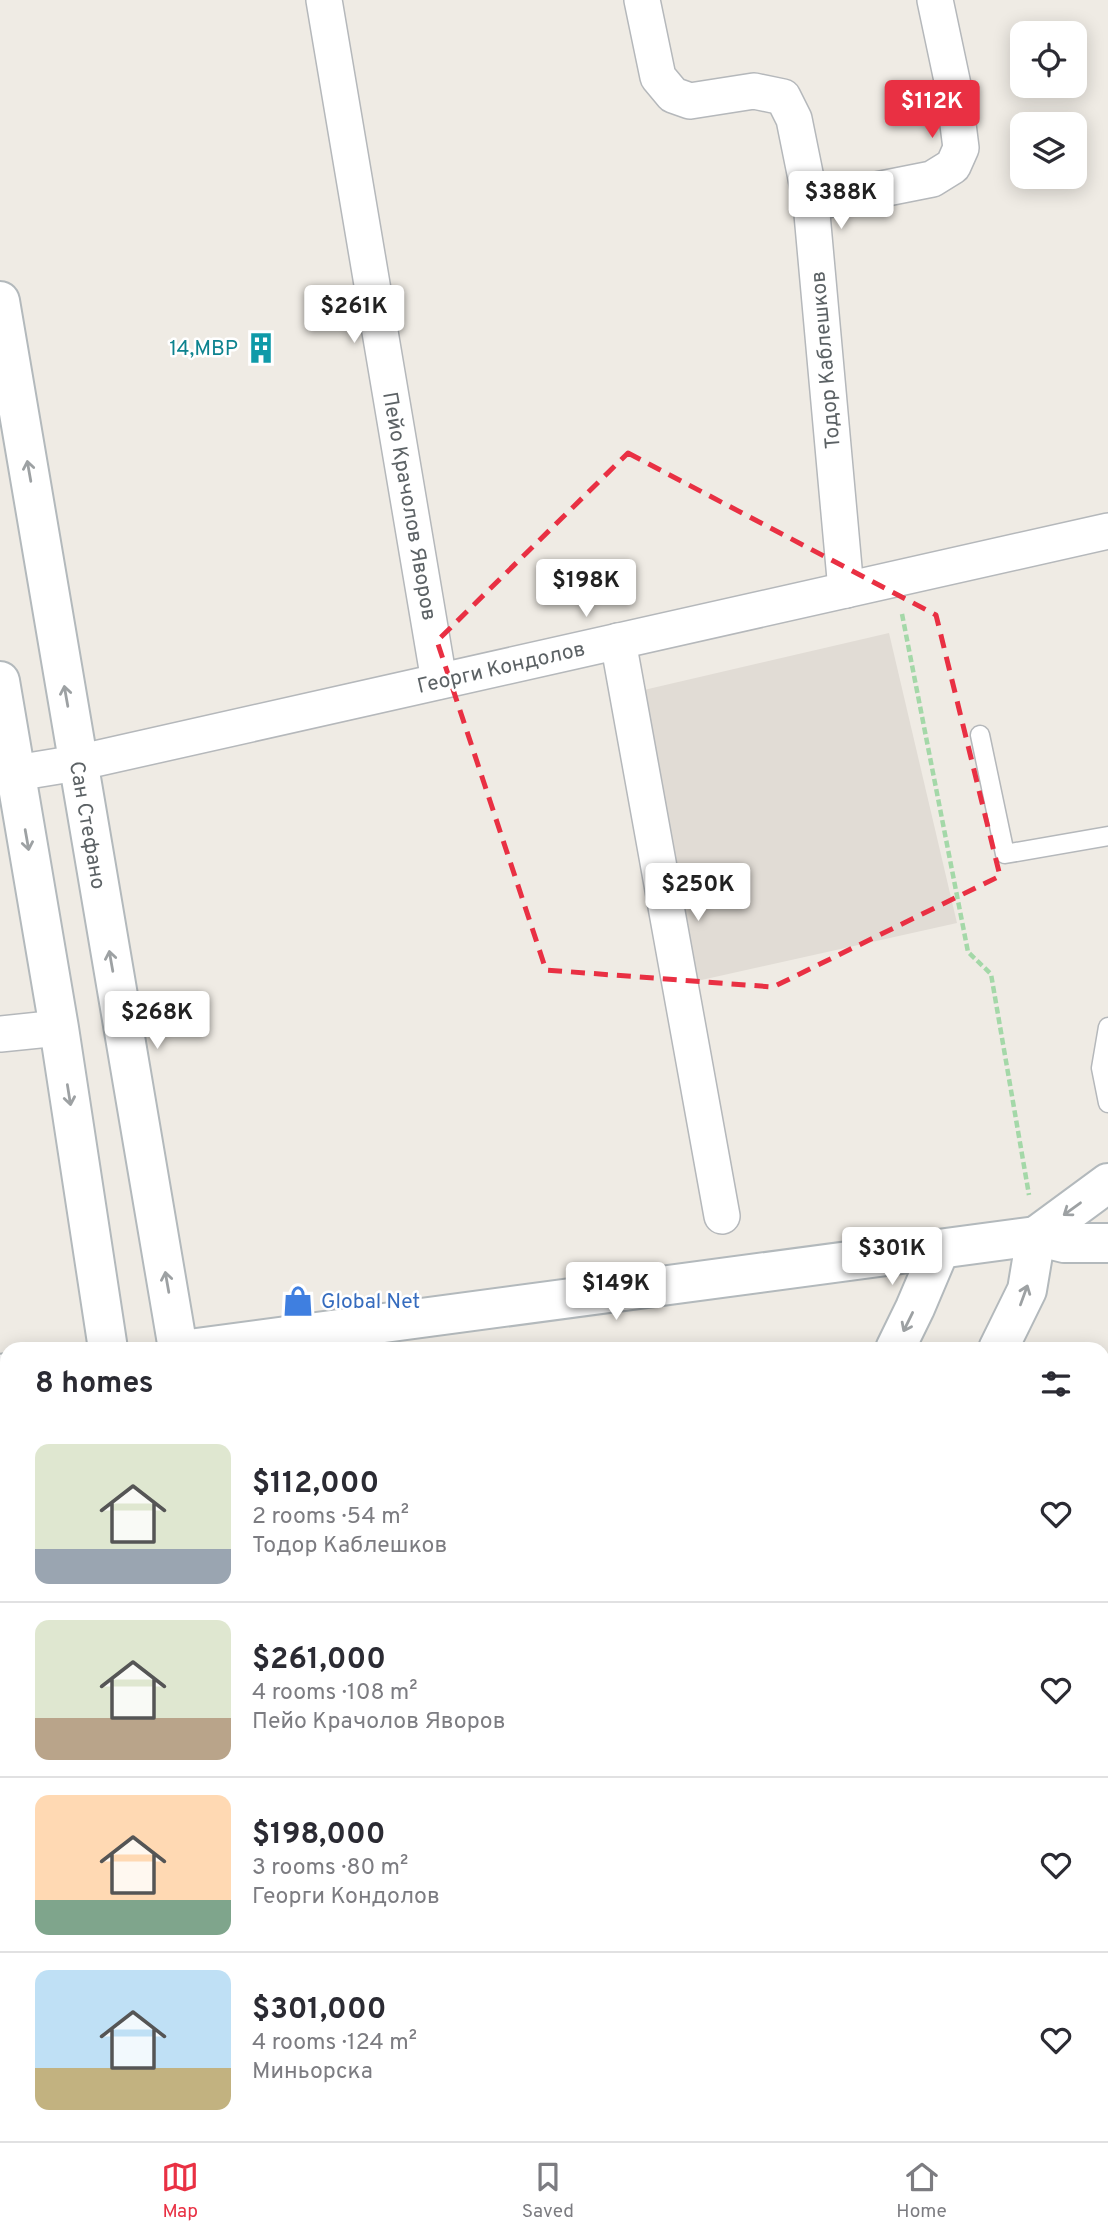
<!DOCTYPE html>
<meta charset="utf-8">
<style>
body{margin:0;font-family:Overpass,sans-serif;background:#f7f7f7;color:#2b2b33;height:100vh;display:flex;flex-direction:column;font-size:26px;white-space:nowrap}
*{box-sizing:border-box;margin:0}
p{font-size:23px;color:#7c7c81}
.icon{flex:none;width:38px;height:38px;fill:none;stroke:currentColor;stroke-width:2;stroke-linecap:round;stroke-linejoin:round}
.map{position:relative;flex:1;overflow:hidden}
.panel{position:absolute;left:0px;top:1342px;width:1110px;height:800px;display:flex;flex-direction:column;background:#fff;border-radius:21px 21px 0 0;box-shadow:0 4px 18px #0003}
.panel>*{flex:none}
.controls{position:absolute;left:1010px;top:21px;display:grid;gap:14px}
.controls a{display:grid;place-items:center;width:77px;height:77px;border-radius:14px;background:#fff;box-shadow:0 4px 18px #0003;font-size:35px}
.price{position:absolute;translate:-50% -60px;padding:0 16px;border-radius:7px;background:#fff;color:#222;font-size:23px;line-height:46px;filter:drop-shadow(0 2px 4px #0008)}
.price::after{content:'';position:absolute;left:50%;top:42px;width:21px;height:16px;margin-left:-10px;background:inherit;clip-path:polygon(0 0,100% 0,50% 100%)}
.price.active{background:#e93043;color:#fff}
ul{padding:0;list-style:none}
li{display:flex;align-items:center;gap:21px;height:175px;padding:0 35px}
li+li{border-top:2px solid #e1e1e2}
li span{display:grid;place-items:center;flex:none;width:196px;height:140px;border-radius:14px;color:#555}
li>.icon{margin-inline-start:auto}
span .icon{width:84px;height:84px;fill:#fffc;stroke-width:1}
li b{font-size:30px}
h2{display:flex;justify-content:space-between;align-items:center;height:84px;padding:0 35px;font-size:30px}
.tabs{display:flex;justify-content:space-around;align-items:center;height:98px;border-top:2px solid #e1e1e2;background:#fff;font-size:19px;color:#7c7c81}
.tabs a{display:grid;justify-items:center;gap:4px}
.tabs .active{color:#e93043}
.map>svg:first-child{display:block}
.education{fill:#e1dcd5}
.grass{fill:#c8e6c1}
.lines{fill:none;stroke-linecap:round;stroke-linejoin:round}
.service-casing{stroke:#b5b8bb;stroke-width:21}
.minor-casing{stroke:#b5b8bb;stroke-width:38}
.secondary-casing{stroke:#b3b9bc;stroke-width:42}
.path{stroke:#a4d8a8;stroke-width:4.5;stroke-dasharray:7 3.5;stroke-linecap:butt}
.service{stroke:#fff;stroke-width:18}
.minor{stroke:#fff;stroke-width:35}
.secondary{stroke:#fff;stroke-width:38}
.oneway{stroke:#9da1a3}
.marked{fill:none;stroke:#e93043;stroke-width:5;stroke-dasharray:14 9;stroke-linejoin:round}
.labels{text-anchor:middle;stroke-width:5;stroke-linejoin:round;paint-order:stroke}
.culture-label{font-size:21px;fill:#0d838f;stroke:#fff;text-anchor:end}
.street-label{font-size:21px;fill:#5c6265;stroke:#fff}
.shop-label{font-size:21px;fill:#366cbe;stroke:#fff;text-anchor:start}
</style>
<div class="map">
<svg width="1108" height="2141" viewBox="0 0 1108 2141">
<rect width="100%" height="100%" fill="#efebe4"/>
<polygon class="education" points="889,633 957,923 697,981 631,693"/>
<polygon class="grass" points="0,1851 7,1859 7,2033 0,2038"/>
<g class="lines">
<defs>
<g id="service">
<polyline points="980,735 1005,854 1108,836"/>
<polyline points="1108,1027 1101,1068 1108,1103"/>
<polyline points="1102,2083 1108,2085"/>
</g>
<g id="minor">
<polyline points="324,0 439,681"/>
<polyline points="642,0 658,77 673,95 690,101 754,91 783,97 794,119 811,203 846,590"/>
<polyline points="811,203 932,179 953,166 961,148 953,85 935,0"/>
<polyline points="618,641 722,1216"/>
<polyline points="16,773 77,763 1108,531"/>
<polyline points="0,1034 59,1028"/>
<polyline points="0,1613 5,1638 0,1646"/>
<polyline points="1102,1639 1108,1651"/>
<polyline points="0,1788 7,1797"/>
<polyline points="0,2059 7,2053"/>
<polyline points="533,2135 540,2141"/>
</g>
<g id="secondary">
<polyline points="0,301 178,1349"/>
<polyline points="0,681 59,1028 108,1349"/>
<polyline points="1036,1236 1108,1183"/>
<polyline points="189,1349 1036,1236 1064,1243 1108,1243"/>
<polyline points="895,1349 915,1308 940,1249"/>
<polyline points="998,1349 1027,1290 1036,1236"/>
<polyline points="0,1374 7,1373"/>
<polyline points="469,2141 472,2135"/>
<polyline points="575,2141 579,2135"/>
</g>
</defs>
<use href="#service" class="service-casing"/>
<use href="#minor" class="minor-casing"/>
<use href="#secondary" class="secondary-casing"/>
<polyline class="path" points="902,614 968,952 991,974 1029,1195"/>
<use href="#service" class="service"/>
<use href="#minor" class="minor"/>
<use href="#secondary" class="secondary"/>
</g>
<defs><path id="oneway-shaft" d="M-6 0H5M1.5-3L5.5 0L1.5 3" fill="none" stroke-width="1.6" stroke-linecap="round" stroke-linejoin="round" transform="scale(1.75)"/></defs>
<g class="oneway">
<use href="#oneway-shaft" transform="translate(29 471) rotate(-100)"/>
<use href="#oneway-shaft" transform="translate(66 696) rotate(-100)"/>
<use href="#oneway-shaft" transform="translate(27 840) rotate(80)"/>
<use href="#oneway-shaft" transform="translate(111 961) rotate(-100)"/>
<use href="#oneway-shaft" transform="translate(69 1095) rotate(81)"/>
<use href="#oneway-shaft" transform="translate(1072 1209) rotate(144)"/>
<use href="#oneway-shaft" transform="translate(167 1282) rotate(-100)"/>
<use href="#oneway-shaft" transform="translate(1024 1295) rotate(-70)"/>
<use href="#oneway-shaft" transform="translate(908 1322) rotate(116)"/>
</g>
<path class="marked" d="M628,453L936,615L1000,876L773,987L546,970L437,641Z"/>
<defs>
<symbol id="building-bare" viewBox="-9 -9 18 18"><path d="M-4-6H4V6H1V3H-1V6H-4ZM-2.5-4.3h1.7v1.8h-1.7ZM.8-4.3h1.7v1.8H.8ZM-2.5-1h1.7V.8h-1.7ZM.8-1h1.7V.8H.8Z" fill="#0f9aa8" stroke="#fff" stroke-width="2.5" paint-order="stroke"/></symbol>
<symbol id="shop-bare" viewBox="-9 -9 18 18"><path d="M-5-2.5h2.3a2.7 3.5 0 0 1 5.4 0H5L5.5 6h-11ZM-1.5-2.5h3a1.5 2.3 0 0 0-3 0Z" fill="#3f7fe0" stroke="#fff" stroke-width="2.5" paint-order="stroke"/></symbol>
</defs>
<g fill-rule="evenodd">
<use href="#building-bare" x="239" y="326" width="44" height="44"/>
<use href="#shop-bare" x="276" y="1279" width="44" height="44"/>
</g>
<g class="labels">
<g class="culture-label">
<text x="238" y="355">14,МВР</text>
</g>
<g class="street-label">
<text transform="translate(825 360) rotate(-95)" y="7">Тодор Каблешков</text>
<text transform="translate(410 506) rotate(80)" y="7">Пейо Крачолов Яворов</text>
<text transform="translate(501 667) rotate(-13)" y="7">Георги Кондолов</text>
<text transform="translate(88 825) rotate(80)" y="7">Сан Стефано</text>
</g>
<g class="shop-label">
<text x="321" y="1308">Global Net</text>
</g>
</g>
</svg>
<div class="controls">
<a><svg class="icon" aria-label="locate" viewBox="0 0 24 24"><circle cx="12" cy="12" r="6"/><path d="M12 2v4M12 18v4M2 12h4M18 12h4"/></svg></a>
<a><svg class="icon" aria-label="layers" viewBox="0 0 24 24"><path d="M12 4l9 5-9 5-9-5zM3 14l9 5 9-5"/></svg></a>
</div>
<b class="price active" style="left:932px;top:140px">$112K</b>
<b class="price" style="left:841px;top:231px">$388K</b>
<b class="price" style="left:354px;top:345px">$261K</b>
<b class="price" style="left:586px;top:619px">$198K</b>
<b class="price" style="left:698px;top:923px">$250K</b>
<b class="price" style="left:157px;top:1051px">$268K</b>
<b class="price" style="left:892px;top:1287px">$301K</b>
<b class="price" style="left:616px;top:1322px">$149K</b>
<section class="panel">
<h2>8 homes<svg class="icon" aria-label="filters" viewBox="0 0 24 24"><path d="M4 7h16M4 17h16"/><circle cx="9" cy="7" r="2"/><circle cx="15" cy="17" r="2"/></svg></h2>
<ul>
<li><span style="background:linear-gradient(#dfe7d0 75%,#9aa5b1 0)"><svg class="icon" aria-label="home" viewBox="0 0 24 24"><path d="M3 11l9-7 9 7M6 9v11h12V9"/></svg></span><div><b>$112,000</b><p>2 rooms · 54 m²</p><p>Тодор Каблешков</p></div><svg class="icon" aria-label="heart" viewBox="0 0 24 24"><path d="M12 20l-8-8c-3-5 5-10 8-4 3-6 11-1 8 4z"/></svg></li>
<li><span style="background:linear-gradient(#dfe7d0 70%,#b9a48a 0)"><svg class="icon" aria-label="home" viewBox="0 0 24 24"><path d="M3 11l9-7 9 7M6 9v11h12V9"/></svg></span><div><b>$261,000</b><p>4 rooms · 108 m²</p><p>Пейо Крачолов Яворов</p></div><svg class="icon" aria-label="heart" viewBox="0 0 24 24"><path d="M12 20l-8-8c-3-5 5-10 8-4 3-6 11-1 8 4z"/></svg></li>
<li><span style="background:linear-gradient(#ffd9b3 75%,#7fa58c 0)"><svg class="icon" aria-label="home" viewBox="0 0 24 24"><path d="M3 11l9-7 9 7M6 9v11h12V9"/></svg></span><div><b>$198,000</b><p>3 rooms · 80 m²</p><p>Георги Кондолов</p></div><svg class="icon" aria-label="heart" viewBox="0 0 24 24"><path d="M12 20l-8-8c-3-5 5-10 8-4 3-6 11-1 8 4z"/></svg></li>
<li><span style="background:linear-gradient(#bfe0f5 70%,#c2b280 0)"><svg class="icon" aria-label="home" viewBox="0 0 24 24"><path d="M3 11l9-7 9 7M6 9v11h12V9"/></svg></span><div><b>$301,000</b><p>4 rooms · 124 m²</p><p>Миньорска</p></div><svg class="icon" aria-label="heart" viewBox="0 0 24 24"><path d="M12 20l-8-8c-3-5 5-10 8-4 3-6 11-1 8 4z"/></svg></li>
</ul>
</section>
</div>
<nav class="tabs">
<a class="active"><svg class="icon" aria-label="map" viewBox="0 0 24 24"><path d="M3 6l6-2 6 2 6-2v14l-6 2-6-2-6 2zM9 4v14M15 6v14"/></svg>Map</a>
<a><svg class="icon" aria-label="saved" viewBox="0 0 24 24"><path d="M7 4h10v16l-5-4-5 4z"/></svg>Saved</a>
<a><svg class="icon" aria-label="home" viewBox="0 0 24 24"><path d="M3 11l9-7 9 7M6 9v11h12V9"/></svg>Home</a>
</nav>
